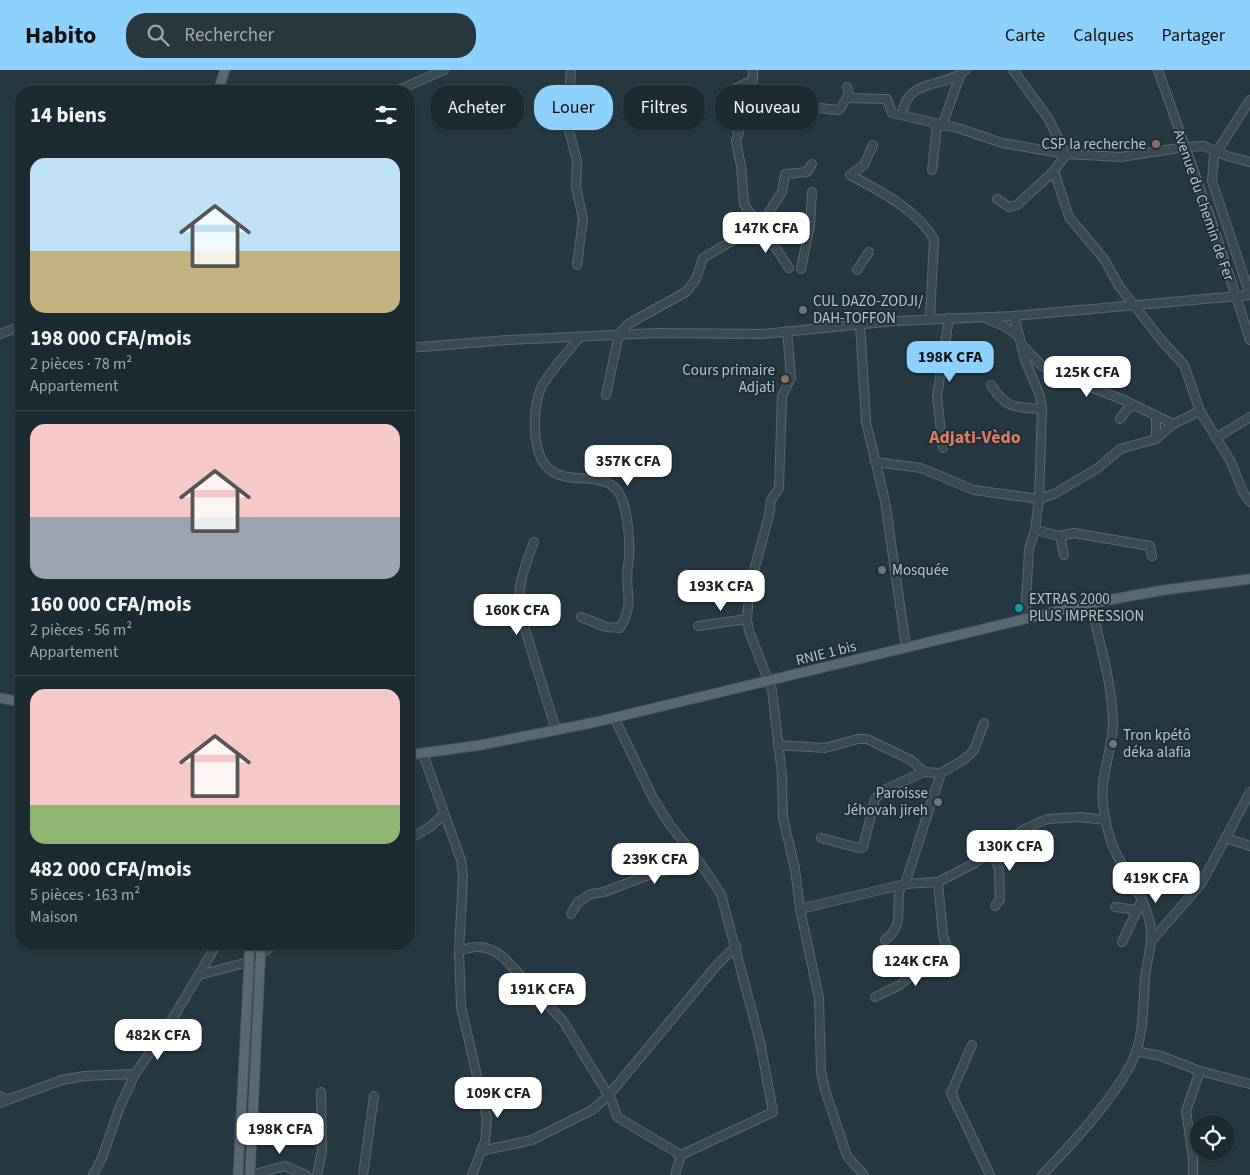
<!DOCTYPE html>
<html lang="fr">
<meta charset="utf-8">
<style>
body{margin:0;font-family:"Source Sans 3",sans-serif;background:#29373e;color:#f1f3f6;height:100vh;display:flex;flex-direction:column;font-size:19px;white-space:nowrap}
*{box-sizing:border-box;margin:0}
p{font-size:16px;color:#a0a7ac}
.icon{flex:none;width:28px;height:28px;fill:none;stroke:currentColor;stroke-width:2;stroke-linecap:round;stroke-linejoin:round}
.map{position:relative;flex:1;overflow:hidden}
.drawer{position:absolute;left:15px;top:15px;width:400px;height:865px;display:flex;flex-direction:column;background:#1c2b32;border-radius:20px;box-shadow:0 1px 4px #0004,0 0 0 1px #3a474d}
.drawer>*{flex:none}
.hud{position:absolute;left:430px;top:15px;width:475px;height:45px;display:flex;gap:10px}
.controls{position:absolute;left:1190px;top:1045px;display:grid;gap:10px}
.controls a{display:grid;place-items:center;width:45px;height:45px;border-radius:50%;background:#1c2b32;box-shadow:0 1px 4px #0004,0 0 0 1px #3a474d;font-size:25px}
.price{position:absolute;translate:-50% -42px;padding:0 11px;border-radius:10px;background:#fff;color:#222;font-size:16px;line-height:32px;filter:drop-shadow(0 1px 2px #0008)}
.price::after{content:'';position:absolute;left:50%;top:30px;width:15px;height:11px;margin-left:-8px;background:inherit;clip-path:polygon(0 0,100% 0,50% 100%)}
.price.current{background:#8dd1fc;color:#111}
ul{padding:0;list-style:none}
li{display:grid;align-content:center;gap:10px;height:265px;padding:0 15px}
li+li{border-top:1px solid #3a474d}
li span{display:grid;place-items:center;height:155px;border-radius:15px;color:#555}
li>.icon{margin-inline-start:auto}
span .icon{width:90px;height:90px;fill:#fffc;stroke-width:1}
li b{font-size:21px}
h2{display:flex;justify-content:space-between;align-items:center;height:60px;padding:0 15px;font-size:21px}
.tag{padding:0 18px;border-radius:20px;background:#1c2b32;box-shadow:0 1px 4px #0004,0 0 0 1px #3a474d;font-size:18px;line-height:45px}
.tag.current{background:#8dd1fc;color:#111}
header{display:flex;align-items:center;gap:30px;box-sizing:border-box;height:70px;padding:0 25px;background:#8dd1fc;color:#111}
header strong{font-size:24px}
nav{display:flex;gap:28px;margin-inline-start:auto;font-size:18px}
.search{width:350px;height:45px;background:#29373e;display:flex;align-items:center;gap:12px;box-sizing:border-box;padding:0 18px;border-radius:20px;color:#a0a7ac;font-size:19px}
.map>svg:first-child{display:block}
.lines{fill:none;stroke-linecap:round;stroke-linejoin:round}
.minor-casing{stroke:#586770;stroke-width:10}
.major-casing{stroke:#47565f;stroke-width:11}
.minor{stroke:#3a4a53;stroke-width:8}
.major{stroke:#586972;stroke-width:9}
.education-dot{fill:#8d6e63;stroke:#1f2f38;stroke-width:2}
.worship-dot{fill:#6b7280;stroke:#1f2f38;stroke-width:2}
.culture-dot{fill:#0f9aa8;stroke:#1f2f38;stroke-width:2}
.labels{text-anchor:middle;stroke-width:4;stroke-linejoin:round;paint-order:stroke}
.poi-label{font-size:15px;fill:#b7c4cc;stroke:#1f2f38;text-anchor:start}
.street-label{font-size:15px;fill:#b7c4cc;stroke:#1f2f38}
.quarter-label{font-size:18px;font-weight:bold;fill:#da7d65;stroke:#1f2f38}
</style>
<header>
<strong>Habito</strong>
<div class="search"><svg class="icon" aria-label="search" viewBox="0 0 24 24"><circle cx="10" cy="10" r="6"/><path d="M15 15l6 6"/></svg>Rechercher</div>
<nav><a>Carte</a><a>Calques</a><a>Partager</a></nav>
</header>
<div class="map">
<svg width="1250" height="1105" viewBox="0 0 1250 1105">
<rect width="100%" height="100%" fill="#263943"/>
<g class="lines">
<defs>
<g id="minor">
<polyline points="571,0 567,53 577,91 576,117 583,149 577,195"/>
<polyline points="753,0 753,10 734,19 732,39 736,59 739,62 736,71 741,96 744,134 749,142 767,159 773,174 789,198"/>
<polyline points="1158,0 1213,155 1250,270"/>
<polyline points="396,21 444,0"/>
<polyline points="847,28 887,29 892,43 961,59 1002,73 1066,84 1121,87 1185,77 1204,76 1227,86 1250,92"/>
<polyline points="1250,30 1214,86 1212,111 1250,225"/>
<polyline points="799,36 839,40 849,25 847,17"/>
<path d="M902,45C907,7 943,19 966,0"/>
<polyline points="942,56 961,3"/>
<polyline points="932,100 937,55"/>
<polyline points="1054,101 1069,147 1104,189 1119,216 1162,271 1184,295 1200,341 1231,392 1243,422 1250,432"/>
<path d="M850,105C880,121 916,139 934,169L930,248"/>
<polyline points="850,105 864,95 873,75"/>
<polyline points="997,129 1009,137 1017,135 1054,101 1066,84 1048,48 1013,0"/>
<polyline points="801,199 810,155 812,122"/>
<polyline points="857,200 869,182"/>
<polyline points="1014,246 1025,290 1040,326 1042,339 1039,429 1035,460 1029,479 1025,549"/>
<polyline points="987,249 1006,257 1020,267"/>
<polyline points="860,254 866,352 885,431 906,577"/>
<polyline points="787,261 791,308 782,326 779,418 771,430 769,446 750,515 747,549 749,561 772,620 782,705 783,748 795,799 800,839 819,928 821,1002 825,1020 847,1086 864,1105"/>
<polyline points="0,264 21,256"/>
<path d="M579,268C567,283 552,299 542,316C532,335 531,383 549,399C566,414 595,403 613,416C629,428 631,478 628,496C624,524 636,530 620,558L606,557L581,547"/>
<polyline points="1022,275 1040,294 1056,304 1124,330 1173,354"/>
<polyline points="409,278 507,270 657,263 762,264 895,251 1014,246 1250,225"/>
<path d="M991,315C1007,340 1016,337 1042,339"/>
<polyline points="606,325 619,264 628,254 686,222 696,209 703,188 762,153 782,122 785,104 807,102 812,94"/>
<polyline points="1120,349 1128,338 1136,336"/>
<polyline points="1216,368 1250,347"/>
<polyline points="1156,369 1156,346"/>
<polyline points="943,378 937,327 949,248"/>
<polyline points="875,392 921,398 974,420 1039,429 1054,424 1098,398 1120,379 1156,369 1173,354 1200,341"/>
<polyline points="1035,460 1060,466 1074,463 1150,476 1152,486"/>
<polyline points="1060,466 1064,485"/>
<path d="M534,472C525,496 516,517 520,543L556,660"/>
<polyline points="698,556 747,549"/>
<polyline points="614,647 653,728 670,755 700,793 721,824 760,972 773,1042 681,1085 675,1105"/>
<polyline points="778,675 825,678 858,669 867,669 911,690 924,702 941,703 965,689 974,680 984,653"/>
<polyline points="423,684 461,790 463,806 459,881 461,937 487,1049 485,1071 472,1105"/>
<polyline points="821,768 859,778 863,777 875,729 882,721 924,702"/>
<polyline points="987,768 999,799 1000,830 995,836"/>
<polyline points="1226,768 1250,776"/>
<polyline points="409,769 430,757 444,744"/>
<polyline points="938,812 943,865 954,901"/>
<polyline points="1115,837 1136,840"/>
<polyline points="800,839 905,814 938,812 973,794 1023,760 1047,749 1080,747 1106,750"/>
<polyline points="571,844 578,832 591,824 604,822 654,803 700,793"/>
<polyline points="1153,869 1201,814 1250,722"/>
<path d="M885,870C906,854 895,839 900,818L905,814L941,703"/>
<polyline points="1122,872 1142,830"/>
<path d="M459,881C478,874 490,876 505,889L563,951L612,1031L617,1047L681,1085"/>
<polyline points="199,905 248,892 275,874"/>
<polyline points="875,927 900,915 913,904 949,887"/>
<polyline points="972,975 951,1023 990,1105"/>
<polyline points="1136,981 1161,986 1200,1001 1250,1014"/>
<polyline points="0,1026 7,1030 0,1033"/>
<polyline points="7,1030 62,1010 84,1006 135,1004"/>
<polyline points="481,1081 532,1070 592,1040 608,1026 716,896 736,876"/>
<polyline points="93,1105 102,1088 119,1039 135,1004 170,953 217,874"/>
<polyline points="251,1105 285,1096 306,1105"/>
<polyline points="317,1105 322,1081 321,1022"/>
<polyline points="363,1105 374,1026"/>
<path d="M1042,1105C1070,1076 1125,1018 1137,979C1144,956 1143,932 1145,908C1147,887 1155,870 1149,849C1142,824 1128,807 1117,785C1109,770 1105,750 1103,734C1100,705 1113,680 1113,652C1112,611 1099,573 1091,533"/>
<polyline points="1193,1105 1193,1088 1186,1041 1200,1001"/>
</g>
<g id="major">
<polyline points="218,21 225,0"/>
<polyline points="0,628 21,632"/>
<polyline points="409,685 481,675 596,652 1091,533 1164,520 1250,509"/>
<polyline points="238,1105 250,874"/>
<polyline points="250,1105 261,874"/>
</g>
</defs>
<use href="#minor" class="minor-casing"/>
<use href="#major" class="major-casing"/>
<use href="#minor" class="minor"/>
<use href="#major" class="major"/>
</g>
<g class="education-dot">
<circle cx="1156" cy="74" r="5"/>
<circle cx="785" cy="309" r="5"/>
</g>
<g class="worship-dot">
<circle cx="803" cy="240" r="5"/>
<circle cx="882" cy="500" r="5"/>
<circle cx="1113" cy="674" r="5"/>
<circle cx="938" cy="732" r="5"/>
</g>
<circle class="culture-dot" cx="1019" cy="538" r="5"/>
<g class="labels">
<g class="poi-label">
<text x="1146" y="79" text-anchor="end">CSP la recherche</text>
<text x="813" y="236">CUL DAZO-ZODJI/<tspan x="813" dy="17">DAH-TOFFON</tspan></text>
<text x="775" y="305" text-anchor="end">Cours primaire<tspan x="775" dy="17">Adjati</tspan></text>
<text x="892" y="505">Mosquée</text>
<text x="1029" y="534">EXTRAS 2000<tspan x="1029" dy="17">PLUS IMPRESSION</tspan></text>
<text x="1123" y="670">Tron kpétô<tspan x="1123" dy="17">déka alafia</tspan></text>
<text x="928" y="728" text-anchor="end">Paroisse<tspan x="928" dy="17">Jéhovah jireh</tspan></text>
</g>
<g class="street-label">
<text transform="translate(1204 135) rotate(71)" y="5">Avenue du Chemin de Fer</text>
<text transform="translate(826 583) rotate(-14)" y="5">RNIE 1 bis</text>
</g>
<g class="quarter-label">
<text x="975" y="373">Adjati-Vèdo</text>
</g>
</g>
</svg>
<div class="controls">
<a><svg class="icon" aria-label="locate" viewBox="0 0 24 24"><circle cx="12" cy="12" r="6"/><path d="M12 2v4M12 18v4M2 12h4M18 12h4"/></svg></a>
</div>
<b class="price" style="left:766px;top:184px">147K CFA</b>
<b class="price current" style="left:950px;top:313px">198K CFA</b>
<b class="price" style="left:1087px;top:328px">125K CFA</b>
<b class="price" style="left:628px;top:417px">357K CFA</b>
<b class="price" style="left:721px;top:542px">193K CFA</b>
<b class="price" style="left:517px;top:566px">160K CFA</b>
<b class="price" style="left:1010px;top:802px">130K CFA</b>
<b class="price" style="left:655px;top:815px">239K CFA</b>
<b class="price" style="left:1156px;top:834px">419K CFA</b>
<b class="price" style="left:916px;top:917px">124K CFA</b>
<b class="price" style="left:542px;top:945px">191K CFA</b>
<b class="price" style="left:158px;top:991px">482K CFA</b>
<b class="price" style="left:498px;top:1049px">109K CFA</b>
<b class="price" style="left:280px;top:1085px">198K CFA</b>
<div class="hud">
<a class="tag">Acheter</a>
<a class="tag current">Louer</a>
<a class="tag">Filtres</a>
<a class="tag">Nouveau</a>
</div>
<section class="drawer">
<h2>14 biens<svg class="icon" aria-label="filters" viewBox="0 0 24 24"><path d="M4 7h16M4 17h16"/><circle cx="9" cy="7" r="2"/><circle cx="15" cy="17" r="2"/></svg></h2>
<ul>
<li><span style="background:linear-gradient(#bfe0f5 60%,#c2b280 0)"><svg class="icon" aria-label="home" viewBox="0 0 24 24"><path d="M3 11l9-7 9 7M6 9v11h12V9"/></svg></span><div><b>198 000 CFA/mois</b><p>2 pièces · 78 m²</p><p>Appartement</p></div></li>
<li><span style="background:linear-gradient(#f6c9c9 60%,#9aa5b1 0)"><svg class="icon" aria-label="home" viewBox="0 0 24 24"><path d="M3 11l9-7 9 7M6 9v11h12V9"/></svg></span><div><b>160 000 CFA/mois</b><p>2 pièces · 56 m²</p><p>Appartement</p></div></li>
<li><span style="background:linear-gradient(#f6c9c9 75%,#8fb573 0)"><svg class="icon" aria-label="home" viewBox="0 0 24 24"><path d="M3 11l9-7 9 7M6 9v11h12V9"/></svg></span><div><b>482 000 CFA/mois</b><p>5 pièces · 163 m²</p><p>Maison</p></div></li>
</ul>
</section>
</div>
